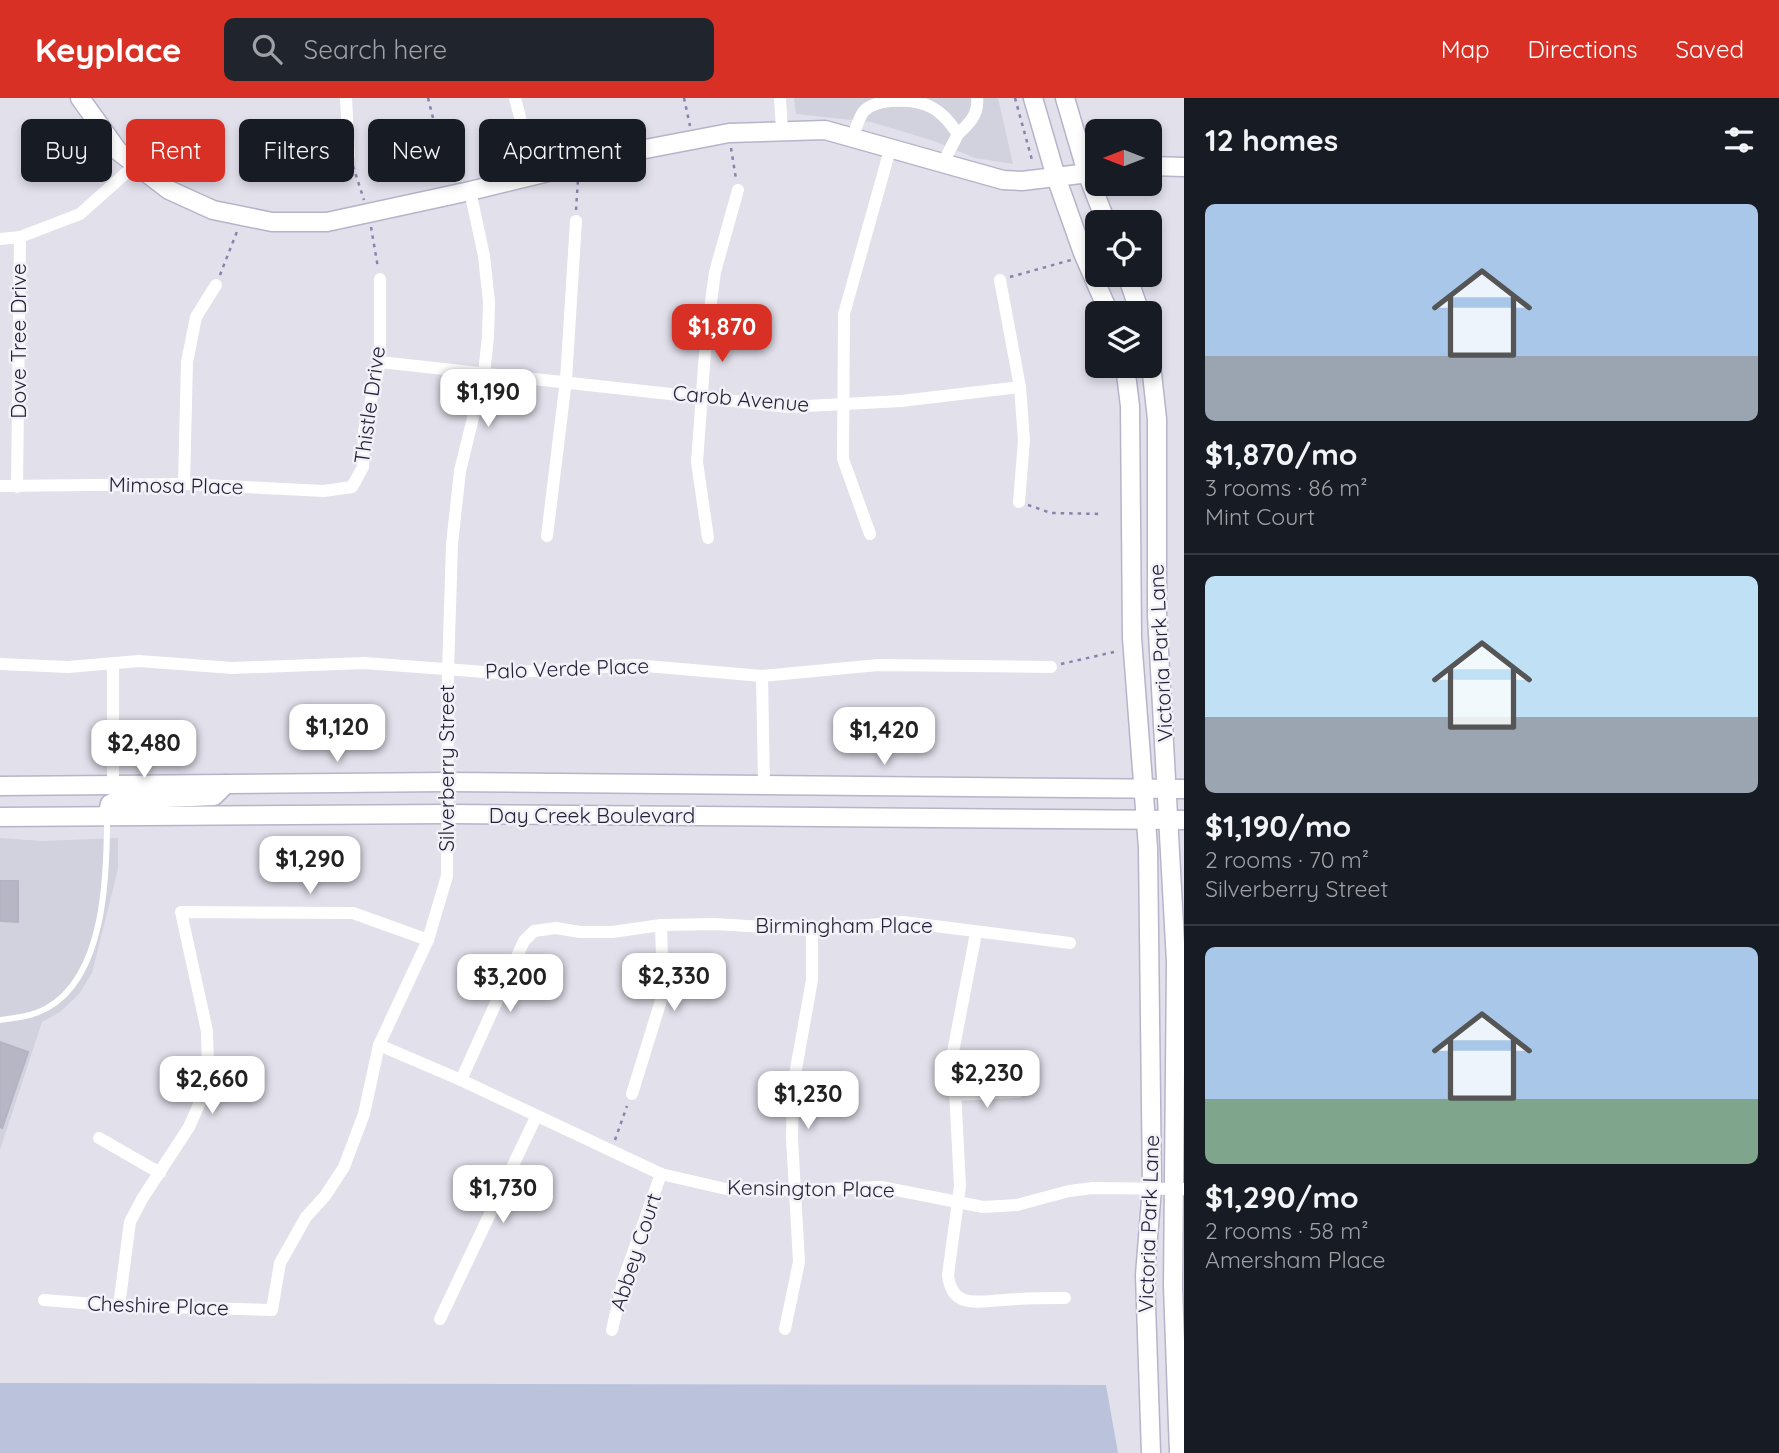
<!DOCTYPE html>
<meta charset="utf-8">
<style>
body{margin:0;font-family:Quicksand,sans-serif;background:#20242c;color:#f1f3f6;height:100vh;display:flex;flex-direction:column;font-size:26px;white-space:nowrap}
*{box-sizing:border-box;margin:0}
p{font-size:23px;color:#9ea1a6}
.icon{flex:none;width:38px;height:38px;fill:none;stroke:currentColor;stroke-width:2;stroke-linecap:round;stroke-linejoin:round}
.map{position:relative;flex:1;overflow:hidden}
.drawer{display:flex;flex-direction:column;background:#171b24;width:595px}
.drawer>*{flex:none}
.guide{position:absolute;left:21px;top:21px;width:665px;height:63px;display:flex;gap:14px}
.needle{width:46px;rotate:270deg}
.buttons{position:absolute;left:1085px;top:21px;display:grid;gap:14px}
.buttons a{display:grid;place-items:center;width:77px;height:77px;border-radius:10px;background:#171b24;box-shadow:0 4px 10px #0003;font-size:35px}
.price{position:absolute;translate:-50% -60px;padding:0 16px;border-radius:14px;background:#fff;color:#222;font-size:23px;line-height:46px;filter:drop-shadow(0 2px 4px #0008)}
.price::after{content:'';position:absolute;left:50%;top:42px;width:21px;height:16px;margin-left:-10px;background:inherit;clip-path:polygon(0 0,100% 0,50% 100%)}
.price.on{background:#d93025;color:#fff}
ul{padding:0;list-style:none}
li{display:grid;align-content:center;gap:14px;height:371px;padding:0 21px}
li+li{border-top:2px solid #363941}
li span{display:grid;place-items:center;height:217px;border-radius:10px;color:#555}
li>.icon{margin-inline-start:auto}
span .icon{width:126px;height:126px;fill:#fffc;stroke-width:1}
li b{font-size:30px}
h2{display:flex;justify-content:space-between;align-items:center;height:84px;padding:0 21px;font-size:30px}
.tag{padding:0 24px;border-radius:10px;background:#171b24;box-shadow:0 4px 10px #0003;font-size:24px;line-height:63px}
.tag.on{background:#d93025;color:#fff}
header{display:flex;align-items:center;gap:42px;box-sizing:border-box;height:98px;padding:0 35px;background:#d93025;color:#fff}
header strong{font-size:33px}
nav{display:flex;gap:38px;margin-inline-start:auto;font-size:24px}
.search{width:490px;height:63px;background:#20242c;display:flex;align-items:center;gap:18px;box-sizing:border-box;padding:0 24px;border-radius:10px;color:#9ea1a6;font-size:26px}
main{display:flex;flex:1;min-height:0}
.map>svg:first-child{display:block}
.built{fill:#d2d2de}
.green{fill:#bac3db}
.building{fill:#b7b6c5;stroke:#b4b3c4;stroke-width:2}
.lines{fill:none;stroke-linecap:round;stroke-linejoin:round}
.secondary-casing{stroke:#b6b4ca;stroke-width:21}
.path{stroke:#8982ad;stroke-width:2.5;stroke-dasharray:3.5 5;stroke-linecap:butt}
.lane{stroke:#fff;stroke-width:6}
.street{stroke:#fff;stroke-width:12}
.secondary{stroke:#fff;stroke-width:18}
.labels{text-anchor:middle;stroke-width:5;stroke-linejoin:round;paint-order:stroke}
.street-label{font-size:21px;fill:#27223a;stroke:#f1f1f7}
</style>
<header>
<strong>Keyplace</strong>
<div class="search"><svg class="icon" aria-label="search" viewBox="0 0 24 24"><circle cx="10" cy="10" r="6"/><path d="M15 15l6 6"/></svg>Search here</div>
<nav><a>Map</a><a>Directions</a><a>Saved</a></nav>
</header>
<main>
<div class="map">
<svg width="1184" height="1355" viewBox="0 0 1184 1355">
<rect width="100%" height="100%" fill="#e1e0eb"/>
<g class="built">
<polygon points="794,0 998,0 1013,66 975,60 934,43 871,24 796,16"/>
<polygon points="0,740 42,743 118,740 118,771 92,875 79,896 60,914 42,924 0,1052"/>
</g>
<polygon class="green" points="0,1285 1106,1287 1118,1355 0,1355"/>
<g class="building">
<polygon points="0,783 18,783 18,824 0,823"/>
<polygon points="0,944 28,954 2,1030 0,1029"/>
</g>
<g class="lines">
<defs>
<g id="secondary">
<polyline points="80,0 118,53 169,92 213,112 272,124 327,124 470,93 635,53 729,35 825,32 1003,82 1022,83 1097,74"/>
<polyline points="1033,0 1056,79 1083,155 1109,215"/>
<polyline points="1065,0 1087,75 1106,124"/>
<polyline points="1150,68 1184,69"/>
<polyline points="1127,177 1140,215"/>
<polyline points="1150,258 1157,321 1157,517 1176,864 1173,1188 1179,1355"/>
<polyline points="1125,268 1130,308 1132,540 1148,750 1152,1090 1145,1177 1151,1355"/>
<polyline points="0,688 447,684 1184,691"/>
<polyline points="107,718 110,706 118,702 214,698 226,686"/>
<polyline points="0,719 447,716 1184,722"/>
</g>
</defs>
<use href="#secondary" class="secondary-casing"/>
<g class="path">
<polyline points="428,0 449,84"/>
<polyline points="684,0 690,28"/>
<polyline points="1015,0 1032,62"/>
<polyline points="524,33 532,63"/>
<polyline points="731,50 736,81"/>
<polyline points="353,68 364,102"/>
<polyline points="576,112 578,81"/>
<polyline points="371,129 378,170"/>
<polyline points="220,177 238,131"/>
<polyline points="1010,179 1071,162"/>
<polyline points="1028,407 1051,415 1101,416"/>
<polyline points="1061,566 1114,554"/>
<polyline points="615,1042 627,1008"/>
</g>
<path class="lane" d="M0,922C16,920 33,918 47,910C105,878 107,777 107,720"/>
<g class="street">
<polyline points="346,0 349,57"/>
<polyline points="515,0 521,23"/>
<polyline points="780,0 782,33"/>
<path d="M958,36C969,26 979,16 977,0"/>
<path d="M853,38C856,30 859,19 864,13C877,0 915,0 931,9C943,15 950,25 958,36L942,67"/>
<polyline points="0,141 20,139 80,116 135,67"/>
<polyline points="1000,182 1020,289 1024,342 1019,404"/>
<polyline points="380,264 788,309 901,303 1020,289"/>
<polyline points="184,386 187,264 196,219 216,187"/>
<polyline points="0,388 184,386 324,393 352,389 363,369 364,333 380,264 380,181"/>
<polyline points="17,389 20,139"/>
<polyline points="870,436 843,361 844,216 891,48"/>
<polyline points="547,438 566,282 576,123"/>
<polyline points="708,440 697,364 706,241 715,174 738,92"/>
<polyline points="113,565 113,687"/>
<polyline points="0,566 68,569 139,563 232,570 364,565 499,575 635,567 762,578 878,567 1051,569"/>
<polyline points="762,578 764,687"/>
<path d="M976,835L953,954L960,1088L948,1177C952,1212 979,1203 1004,1202C1024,1200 1045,1200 1065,1200"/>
<polyline points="379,947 461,982 661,1076 726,1091 795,1092 881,1089 983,1109 1017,1107 1069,1093 1093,1090 1184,1091"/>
<polyline points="461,982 524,843 534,833 556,830 580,834 612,834 661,827 715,826 812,832 903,824 1070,845"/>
<polyline points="632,996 663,896 661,827"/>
<polyline points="955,997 1018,994"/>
<polyline points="99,1040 160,1075"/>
<polyline points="44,1202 119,1208 272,1212 280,1165 306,1119 325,1098 344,1069 364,1016 379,947 428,842 447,778 448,573 452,446 460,373 484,275 488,239 489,204 484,158 470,93"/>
<polyline points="119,1208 130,1124 142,1101 189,1029 201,1002 208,971 207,933 181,814 353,815 428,842"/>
<polyline points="440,1221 536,1019"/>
<polyline points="785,1231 799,1164 792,1040 793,988 812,882 812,832"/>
<polyline points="612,1232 624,1180 661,1076"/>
</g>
<use href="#secondary" class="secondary"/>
</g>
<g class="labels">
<g class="street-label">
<text transform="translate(19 243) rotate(-90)" y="7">Dove Tree Drive</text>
<text transform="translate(741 301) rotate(5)" y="7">Carob Avenue</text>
<text transform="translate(370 307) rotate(-82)" y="7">Thistle Drive</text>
<text transform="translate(176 388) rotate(1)" y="7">Mimosa Place</text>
<text transform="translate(1161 555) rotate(-93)" y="7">Victoria Park Lane</text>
<text transform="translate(567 571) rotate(-2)" y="7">Palo Verde Place</text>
<text transform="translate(447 670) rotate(-90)" y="7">Silverberry Street</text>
<text x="592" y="725">Day Creek Boulevard</text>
<text x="844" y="835">Birmingham Place</text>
<text transform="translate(811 1091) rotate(1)" y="7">Kensington Place</text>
<text transform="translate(1149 1126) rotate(-88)" y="7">Victoria Park Lane</text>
<text transform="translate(636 1154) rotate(-72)" y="7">Abbey Court</text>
<text transform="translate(158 1208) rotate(2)" y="7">Cheshire Place</text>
</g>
</g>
</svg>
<div class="buttons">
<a><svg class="needle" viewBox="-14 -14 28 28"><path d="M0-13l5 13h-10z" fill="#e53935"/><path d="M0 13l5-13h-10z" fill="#9ea1a6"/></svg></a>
<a><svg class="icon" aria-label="locate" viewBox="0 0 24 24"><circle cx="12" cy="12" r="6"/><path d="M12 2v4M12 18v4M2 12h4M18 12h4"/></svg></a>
<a><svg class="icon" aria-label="layers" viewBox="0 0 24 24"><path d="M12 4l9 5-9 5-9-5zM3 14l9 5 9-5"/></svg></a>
</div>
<b class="price on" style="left:722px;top:266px">$1,870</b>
<b class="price" style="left:488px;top:331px">$1,190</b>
<b class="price" style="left:337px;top:666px">$1,120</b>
<b class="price" style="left:884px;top:669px">$1,420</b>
<b class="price" style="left:144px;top:682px">$2,480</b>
<b class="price" style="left:310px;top:798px">$1,290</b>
<b class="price" style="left:674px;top:915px">$2,330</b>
<b class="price" style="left:510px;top:916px">$3,200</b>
<b class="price" style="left:987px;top:1012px">$2,230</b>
<b class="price" style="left:212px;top:1018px">$2,660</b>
<b class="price" style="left:808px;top:1033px">$1,230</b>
<b class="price" style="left:503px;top:1127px">$1,730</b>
<div class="guide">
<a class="tag">Buy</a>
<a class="tag on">Rent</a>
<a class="tag">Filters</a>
<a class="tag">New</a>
<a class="tag">Apartment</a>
</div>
</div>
<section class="drawer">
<h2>12 homes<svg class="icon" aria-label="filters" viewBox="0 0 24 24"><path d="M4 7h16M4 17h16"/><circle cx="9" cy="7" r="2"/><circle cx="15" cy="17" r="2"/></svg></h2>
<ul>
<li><span style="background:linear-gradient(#a9c7e8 70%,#9aa5b1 0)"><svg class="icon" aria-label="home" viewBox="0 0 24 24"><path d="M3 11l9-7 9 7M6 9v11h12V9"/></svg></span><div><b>$1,870/mo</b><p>3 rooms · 86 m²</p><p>Mint Court</p></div></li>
<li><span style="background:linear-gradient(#bfe0f5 65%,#9aa5b1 0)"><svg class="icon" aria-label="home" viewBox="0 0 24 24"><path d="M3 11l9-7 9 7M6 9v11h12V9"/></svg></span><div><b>$1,190/mo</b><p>2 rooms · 70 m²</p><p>Silverberry Street</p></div></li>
<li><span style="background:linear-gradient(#a9c7e8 70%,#7fa58c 0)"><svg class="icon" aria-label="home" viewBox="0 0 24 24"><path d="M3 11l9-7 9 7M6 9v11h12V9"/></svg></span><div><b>$1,290/mo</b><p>2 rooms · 58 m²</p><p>Amersham Place</p></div></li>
</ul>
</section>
</main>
